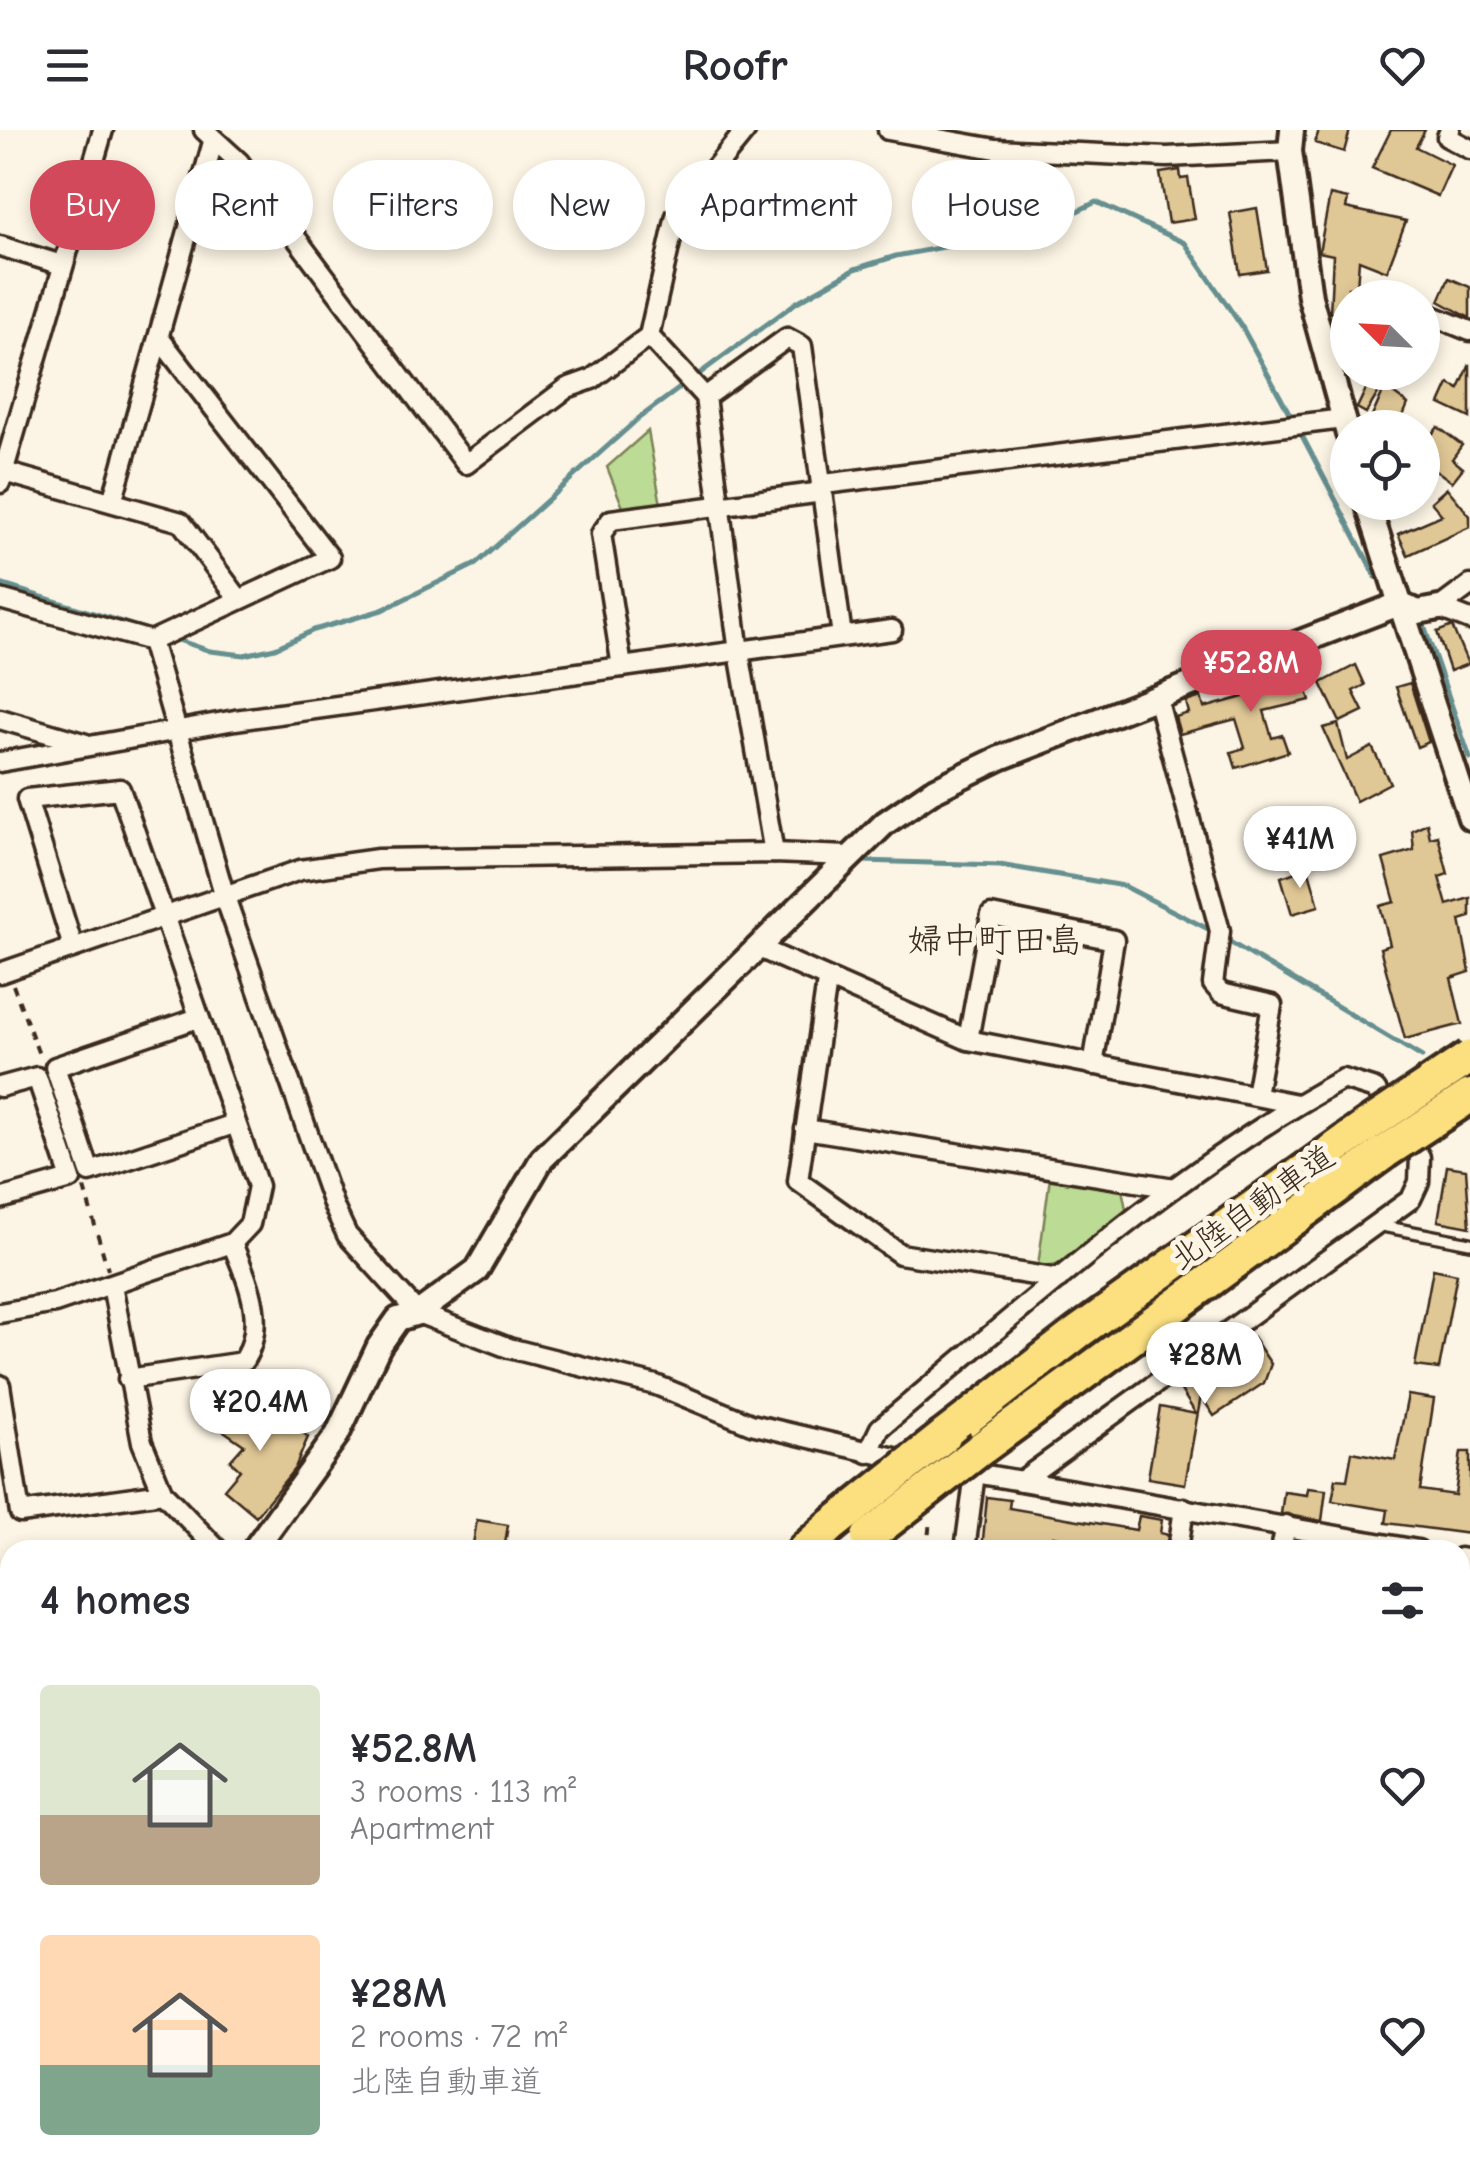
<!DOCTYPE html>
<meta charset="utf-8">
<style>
body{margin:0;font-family:"Comic Neue","Klee One",sans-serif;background:#f7f7f7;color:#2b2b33;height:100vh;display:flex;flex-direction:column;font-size:38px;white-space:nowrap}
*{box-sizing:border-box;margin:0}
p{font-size:32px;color:#7c7c81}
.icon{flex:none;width:55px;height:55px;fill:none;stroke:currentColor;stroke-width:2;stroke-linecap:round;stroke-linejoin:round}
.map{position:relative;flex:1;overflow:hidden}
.drawer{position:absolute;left:0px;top:1410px;width:1470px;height:642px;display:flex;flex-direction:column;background:#fff;border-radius:30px 30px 0 0;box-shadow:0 5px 15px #0003}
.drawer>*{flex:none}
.banner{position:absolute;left:30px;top:30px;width:1410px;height:90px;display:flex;gap:20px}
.needle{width:65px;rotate:294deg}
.buttons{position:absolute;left:1330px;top:150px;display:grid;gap:20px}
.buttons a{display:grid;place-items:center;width:110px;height:110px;border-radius:50%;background:#fff;box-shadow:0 5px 15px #0003;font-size:50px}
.price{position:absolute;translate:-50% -85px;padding:0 22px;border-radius:35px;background:#fff;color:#222;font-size:32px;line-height:65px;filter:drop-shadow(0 2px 5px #0008)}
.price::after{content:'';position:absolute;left:50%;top:60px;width:30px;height:22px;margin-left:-15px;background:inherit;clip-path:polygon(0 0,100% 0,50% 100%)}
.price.current{background:#d1495b;color:#fff}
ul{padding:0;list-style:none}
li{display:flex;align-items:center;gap:30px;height:250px;padding:0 40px}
li span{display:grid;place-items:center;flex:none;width:280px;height:200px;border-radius:10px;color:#555}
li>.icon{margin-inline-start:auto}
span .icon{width:120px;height:120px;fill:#fffc;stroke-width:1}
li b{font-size:42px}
h2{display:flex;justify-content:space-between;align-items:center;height:120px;padding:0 40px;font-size:42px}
.pill{padding:0 35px;border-radius:45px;background:#fff;box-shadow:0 5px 15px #0003;font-size:35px;line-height:90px}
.pill.current{background:#d1495b;color:#fff}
header{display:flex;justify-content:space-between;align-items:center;height:130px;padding:0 40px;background:#fff;font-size:45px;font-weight:700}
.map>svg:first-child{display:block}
.green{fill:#bcdb94;stroke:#7c8259;stroke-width:2.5}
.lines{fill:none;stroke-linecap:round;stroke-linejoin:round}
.stream{stroke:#668f90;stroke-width:5}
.river{stroke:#82d2dc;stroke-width:32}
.building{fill:#e0c796;stroke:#3b2a1e;stroke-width:2.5}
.service-casing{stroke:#3b2a1e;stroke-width:16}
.minor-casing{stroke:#3b2a1e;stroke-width:25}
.tertiary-casing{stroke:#3b2a1e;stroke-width:30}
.motorway-casing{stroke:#3b2a1e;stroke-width:40}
.path{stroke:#3b2a1e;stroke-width:4;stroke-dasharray:8 8;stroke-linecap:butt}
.service{stroke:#fcf5e5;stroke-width:9}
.minor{stroke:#fcf5e5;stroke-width:18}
.tertiary{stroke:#fcf5e5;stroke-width:22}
.motorway{stroke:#fce080;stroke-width:32}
.motorway-bridge-casing{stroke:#3b2a1e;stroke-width:40;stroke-linecap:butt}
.motorway-bridge{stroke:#fce080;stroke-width:32}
.labels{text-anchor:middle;stroke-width:10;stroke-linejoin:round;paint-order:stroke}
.street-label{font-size:32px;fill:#3b2a1e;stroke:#fcf5e5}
.neighbourhood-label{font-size:35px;fill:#3b2a1e;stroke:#fcf5e5}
</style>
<header><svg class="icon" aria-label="menu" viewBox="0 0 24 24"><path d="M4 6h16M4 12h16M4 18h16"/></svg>Roofr<svg class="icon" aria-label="heart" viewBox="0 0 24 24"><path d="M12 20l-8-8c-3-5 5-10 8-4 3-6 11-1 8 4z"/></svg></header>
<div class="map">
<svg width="1470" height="2052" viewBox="0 0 1470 2052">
<rect width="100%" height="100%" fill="#fcf5e5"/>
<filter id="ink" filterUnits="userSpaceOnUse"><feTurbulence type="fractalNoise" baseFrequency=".01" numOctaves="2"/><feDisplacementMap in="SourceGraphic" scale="20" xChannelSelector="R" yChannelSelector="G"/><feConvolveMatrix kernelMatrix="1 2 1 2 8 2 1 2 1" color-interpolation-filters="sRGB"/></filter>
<g filter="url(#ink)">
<g class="green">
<polygon points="648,301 661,375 624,380 607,337"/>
<path d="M1050,1047L1122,1059L1127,1084C1104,1102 1069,1143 1038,1136Z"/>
<polygon points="878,2043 878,2042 1023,2043 1022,2052 877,2052"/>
</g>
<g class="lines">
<g class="stream">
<polyline points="1299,300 1376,447"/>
<polyline points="0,454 157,503"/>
<polyline points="1423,493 1470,628"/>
<polyline points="172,508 210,521 244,525 275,518 314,500 382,480 476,434 639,288 797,172 855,139 896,126 1040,99 1096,72 1185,113 1242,197 1293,290"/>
<polyline points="861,731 1000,735 1124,756 1214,802"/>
<polyline points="1223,808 1422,927"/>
</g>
<g class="river">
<polyline points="1460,1875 1470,1873"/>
<polyline points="1094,2052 1108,2042"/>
</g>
</g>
<g class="building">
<polygon points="1319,0 1350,0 1344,22 1315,13"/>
<polygon points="1391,0 1425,0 1416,17 1452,35 1438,66 1372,38"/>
<polygon points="1180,40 1181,49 1188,48 1195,89 1168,93 1160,43"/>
<polygon points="1330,65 1348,69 1346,78 1406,91 1387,141 1359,130 1357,158 1348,158 1348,185 1330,183 1333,125 1319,122"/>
<polygon points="1257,78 1267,140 1240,144 1230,83"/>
<polygon points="1449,148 1470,157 1470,188 1439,171"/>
<polygon points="1470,234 1470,288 1440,274 1449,254 1459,259"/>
<polygon points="1374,242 1391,242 1366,283 1357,278"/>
<polygon points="1385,257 1408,274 1398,298 1367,298"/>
<polygon points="1438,297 1462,315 1452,329 1463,338 1452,352 1422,330 1422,317"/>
<polygon points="1447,358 1470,386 1470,397 1408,425 1398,404 1442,385 1431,372"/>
<polygon points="1452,496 1468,534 1450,541 1437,502"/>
<polygon points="1296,530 1310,570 1264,581 1272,608 1282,605 1288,622 1236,638 1231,622 1245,618 1236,589 1180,604 1175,587 1189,583 1186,572 1201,567 1204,578 1243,567 1242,562 1282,544 1279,536"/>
<polygon points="1356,535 1365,555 1353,561 1363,581 1340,592 1321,553"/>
<polygon points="1410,553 1429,612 1417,617 1396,557"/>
<polygon points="1338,594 1347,630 1372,617 1390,653 1356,671 1323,598"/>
<polygon points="1427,693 1430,708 1438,706 1448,744 1439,747 1447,775 1470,768 1470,787 1460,790 1470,842 1451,848 1462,894 1405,909 1380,818 1390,815 1380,776 1395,772 1383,729 1414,720 1412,700"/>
<polygon points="1308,738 1319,776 1292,784 1281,747"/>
<polygon points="1447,1036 1466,1039 1470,1097 1438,1091"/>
<polygon points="1433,1139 1457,1144 1439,1239 1415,1236"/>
<polygon points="1253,1207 1271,1234 1264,1253 1214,1286 1201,1266 1185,1354 1148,1348 1160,1277 1196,1284 1179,1257"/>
<polygon points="1408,1265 1434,1269 1420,1360 1455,1365 1461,1322 1470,1322 1470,1404 1386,1393 1388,1380 1332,1371 1336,1349 1347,1350 1352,1322 1395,1330"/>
<polygon points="222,1271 257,1297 272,1277 308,1307 295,1338 256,1386 224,1359 240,1340 230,1331 244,1315 208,1290"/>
<polygon points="1308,1358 1326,1360 1322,1391 1281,1384 1284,1362 1307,1365"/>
<polygon points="987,1367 1010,1370 1009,1378 1136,1400 1139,1386 1162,1390 1160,1403 1168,1405 1166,1420 1079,1420 1080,1411 1053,1406 1050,1420 982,1420"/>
<polygon points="477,1390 508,1395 504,1420 472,1420"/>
</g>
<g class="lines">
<defs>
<polyline id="service" points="1377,1095 1470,1113"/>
<g id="minor">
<polyline points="204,0 239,32 466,334 567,258 592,249 649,206 676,86 746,0"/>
<polyline points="888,0 996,19 1167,27 1290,21"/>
<polyline points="1450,0 1447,7 1470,19"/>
<polyline points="0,116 62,135"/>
<polyline points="1433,186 1470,201"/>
<polyline points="649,206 705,267 739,522 774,723"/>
<polyline points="705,267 787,208 802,216 842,506"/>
<polyline points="4,342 181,392 238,468"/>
<polyline points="0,353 103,0"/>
<polyline points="112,372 213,12"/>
<polyline points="1470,455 1439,478 1470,490"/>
<polyline points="0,469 151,511 330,428 160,209"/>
<polyline points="151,511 225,767 334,1077 347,1105 418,1183 509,1218 656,1255 751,1294 912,1332"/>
<polyline points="622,537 892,500"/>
<polyline points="1157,568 1220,801 1213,854 1221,863 1272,875 1256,965"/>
<polyline points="0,589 86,614"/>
<polyline points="0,632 235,590 622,537 601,404 611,390 815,363 824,354 1343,289"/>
<polyline points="759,818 968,910 1297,974"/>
<polyline points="0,843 300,740 378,729 774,723 848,726"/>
<polyline points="827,851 798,1051 900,1124 1059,1149"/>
<polyline points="198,888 55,937 90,1042 234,994"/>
<polyline points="968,910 991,785 1114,810 1093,935"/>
<polyline points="0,957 37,947 71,1049 0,1069"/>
<polyline points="805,999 1174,1058"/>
<polyline points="112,1155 142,1312 163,1363 218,1420"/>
<polyline points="0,1183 55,1173 232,1113 250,1094 258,1056 120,659 27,669 73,817"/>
<path d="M128,1249L243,1232C268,1193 248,1152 232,1113"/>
<polyline points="0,1255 20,1383 163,1363"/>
<path d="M868,1323L880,1298C1028,1175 1174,1041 1343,949L1375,959L1420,1027L1419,1052L1411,1069L1021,1351"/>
<polyline points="952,1339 1418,1420"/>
<polyline points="965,1420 975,1343"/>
<polyline points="1178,1420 1184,1378"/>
<polyline points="1281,1420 1286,1395"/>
<polyline points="1460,1428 1470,1430"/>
<polyline points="1460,1556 1470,1498"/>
<polyline points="1460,1741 1470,1742"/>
<polyline points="1460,1860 1470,1858"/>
<polyline points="44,2052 55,2042"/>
<polyline points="264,2052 273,2042"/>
<polyline points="867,2052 868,2042"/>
<polyline points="1051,2052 1066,2042"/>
<polyline points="1130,2052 1145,2042"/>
</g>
<g id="tertiary">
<polyline points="1292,0 1290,21 1310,167 1348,304"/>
<polyline points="1367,372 1470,688"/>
<polyline points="254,1420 337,1305 379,1216 398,1189 418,1183 477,1140 542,1029 885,693 932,661 1000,628 1399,474 1418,482 1439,478"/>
<polyline points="0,1658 10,1662"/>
<polyline points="0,1730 10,1718"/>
<polyline points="1460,2033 1470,2036"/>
<polyline points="1318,2052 1321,2042"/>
</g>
<g id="motorway">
<polyline points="944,1306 1077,1203 1368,995"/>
<polyline points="982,1318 1385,1022"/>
<polyline points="804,1420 831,1396"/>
<polyline points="133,2052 142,2042"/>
<polyline points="176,2052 185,2042"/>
</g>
</defs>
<use href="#service" class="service-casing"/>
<use href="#minor" class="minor-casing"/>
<use href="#tertiary" class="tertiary-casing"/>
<use href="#motorway" class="motorway-casing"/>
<g class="path">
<polyline points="13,855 41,930"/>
<polyline points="84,1058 108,1140"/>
<polyline points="927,1420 930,1390"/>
<polyline points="1460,1588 1470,1589"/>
<polyline points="2,2019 4,2052"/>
</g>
<use href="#service" class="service"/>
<use href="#minor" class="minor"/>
<use href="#tertiary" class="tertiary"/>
<use href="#motorway" class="motorway"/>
<defs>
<g id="motorway-bridge">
<polyline points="1368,995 1470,927"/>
<polyline points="1385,1022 1470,966"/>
<polyline points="831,1396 944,1306"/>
<polyline points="868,1407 982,1318"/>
</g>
</defs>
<use href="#motorway-bridge" class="motorway-bridge-casing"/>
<use href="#motorway-bridge" class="motorway-bridge"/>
</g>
</g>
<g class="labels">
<g class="street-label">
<text transform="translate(1252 1077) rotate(-35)" y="11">北陸自動車道</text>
</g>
<g class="neighbourhood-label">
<text x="995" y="822">婦中町田島</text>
</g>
</g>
</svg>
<div class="buttons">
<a><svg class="needle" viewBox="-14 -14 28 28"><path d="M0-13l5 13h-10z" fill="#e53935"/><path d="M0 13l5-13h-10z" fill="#7c7c81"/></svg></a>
<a><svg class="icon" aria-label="locate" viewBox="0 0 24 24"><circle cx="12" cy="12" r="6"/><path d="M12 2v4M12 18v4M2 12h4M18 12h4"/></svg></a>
</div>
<b class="price current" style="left:1251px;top:585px">¥52.8M</b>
<b class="price" style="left:1300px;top:761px">¥41M</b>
<b class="price" style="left:1205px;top:1277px">¥28M</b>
<b class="price" style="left:260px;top:1324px">¥20.4M</b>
<div class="banner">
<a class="pill current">Buy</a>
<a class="pill">Rent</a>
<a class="pill">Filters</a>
<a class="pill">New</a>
<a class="pill">Apartment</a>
<a class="pill">House</a>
</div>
<section class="drawer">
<h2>4 homes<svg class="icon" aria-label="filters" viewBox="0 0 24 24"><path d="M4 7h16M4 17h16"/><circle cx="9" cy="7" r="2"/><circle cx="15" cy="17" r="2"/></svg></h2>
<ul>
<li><span style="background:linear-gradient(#dfe7d0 65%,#b9a48a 0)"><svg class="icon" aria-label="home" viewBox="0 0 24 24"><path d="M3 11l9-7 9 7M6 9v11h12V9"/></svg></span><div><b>¥52.8M</b><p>3 rooms · 113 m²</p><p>Apartment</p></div><svg class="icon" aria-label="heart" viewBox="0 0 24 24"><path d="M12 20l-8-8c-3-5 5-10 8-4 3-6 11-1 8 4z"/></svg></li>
<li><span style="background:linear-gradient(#ffd9b3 65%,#7fa58c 0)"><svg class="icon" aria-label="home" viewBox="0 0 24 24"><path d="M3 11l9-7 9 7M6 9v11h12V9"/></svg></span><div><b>¥28M</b><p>2 rooms · 72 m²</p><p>北陸自動車道</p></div><svg class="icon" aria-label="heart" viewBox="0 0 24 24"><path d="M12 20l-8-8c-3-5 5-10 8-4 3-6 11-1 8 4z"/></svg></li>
</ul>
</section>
</div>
